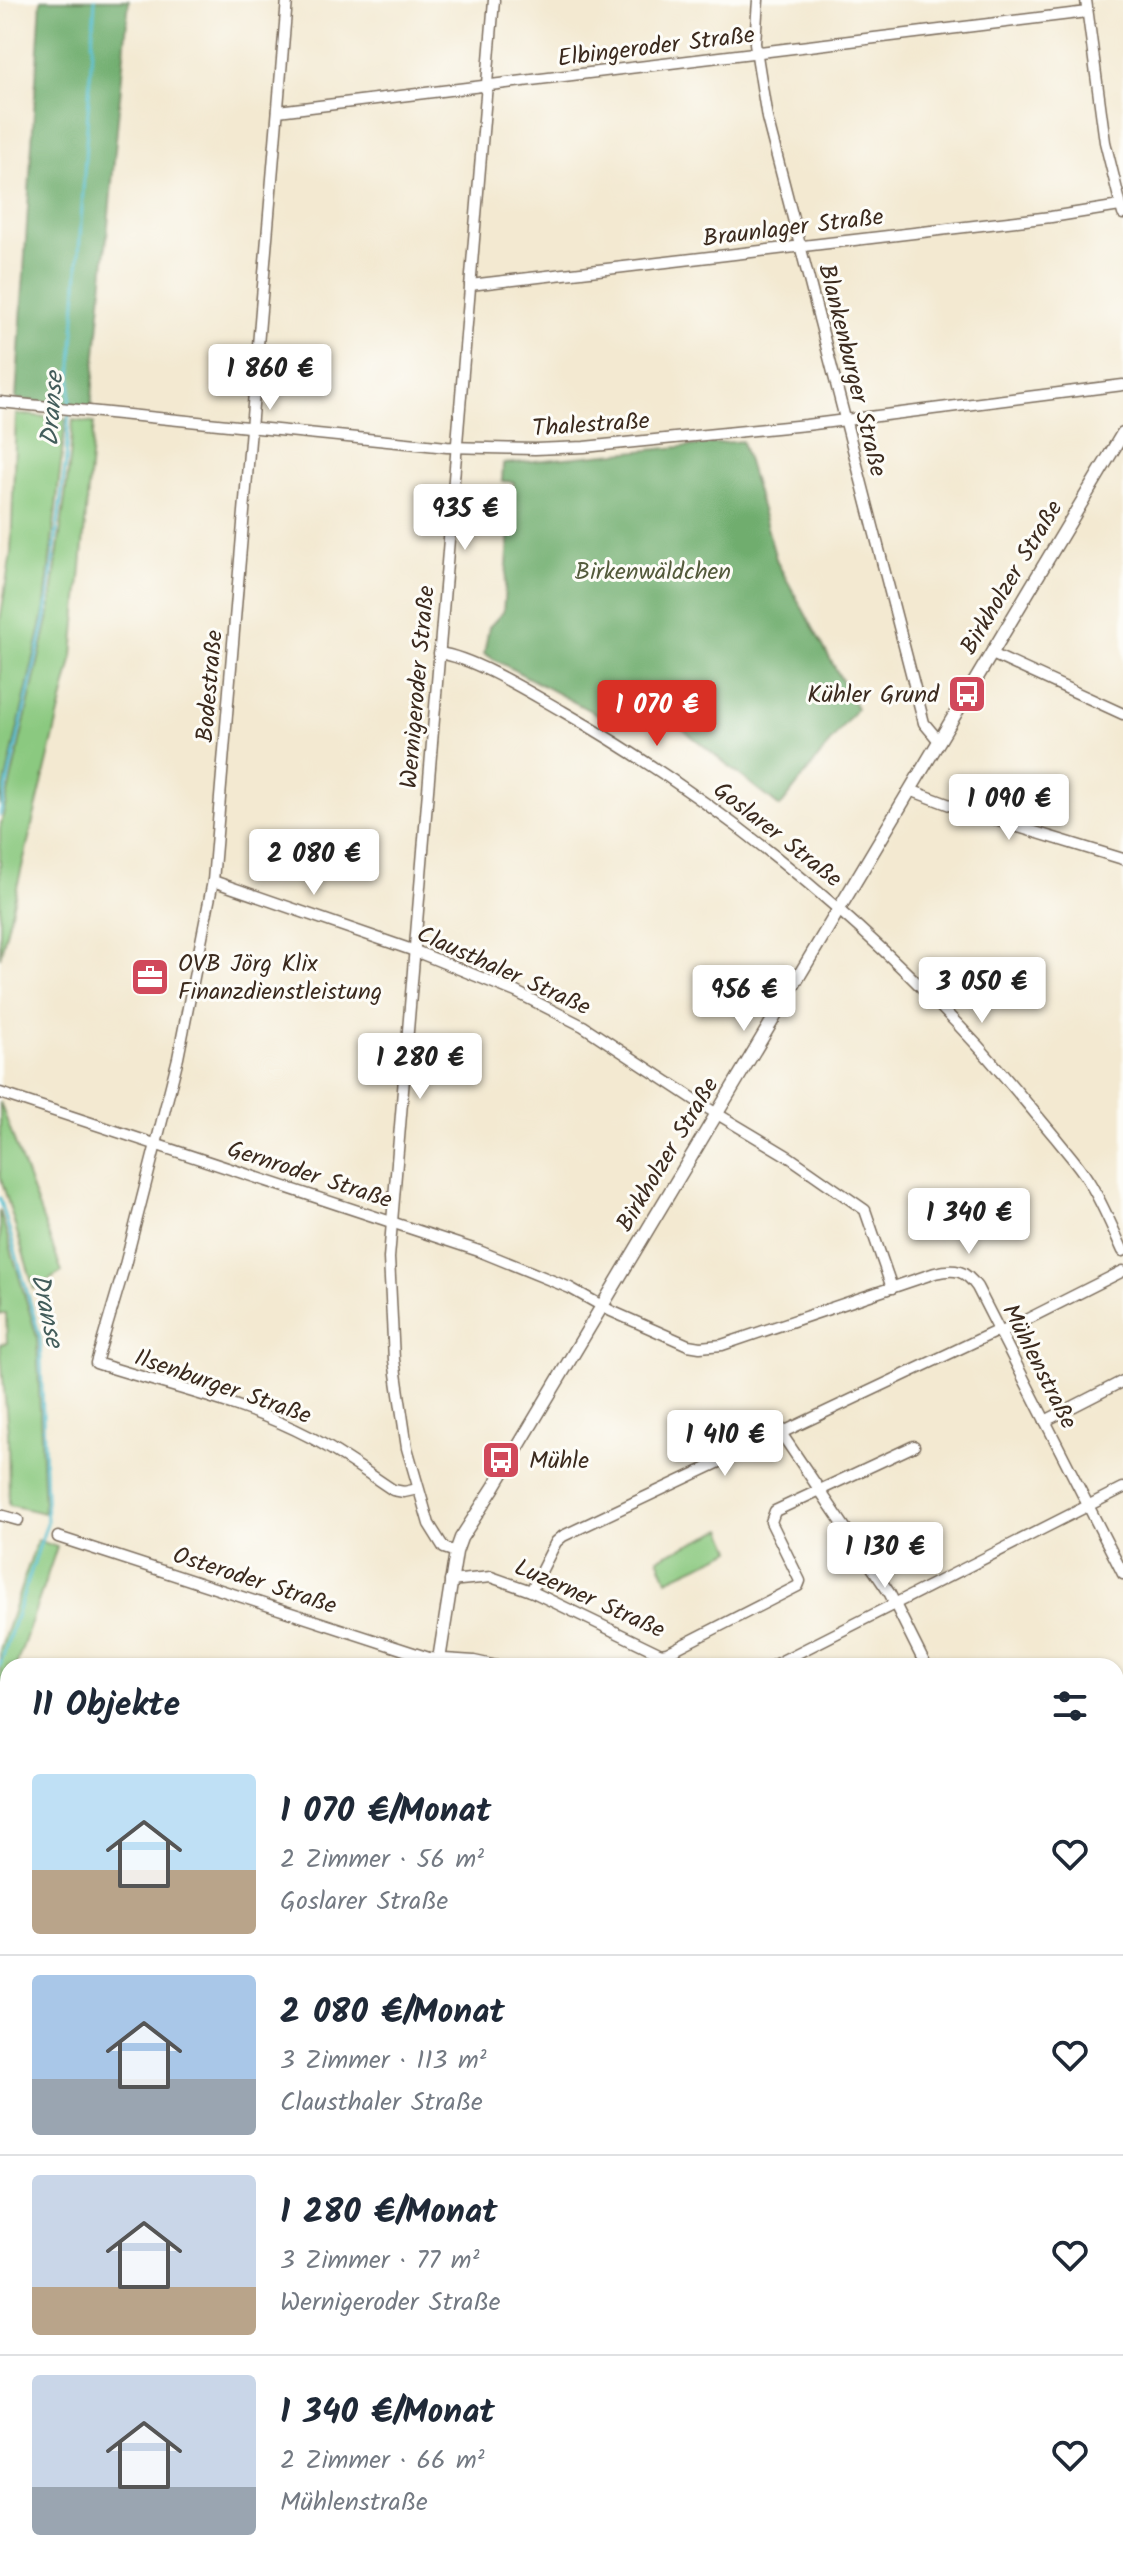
<!DOCTYPE html>
<html lang="de">
<meta charset="utf-8">
<style>
body{margin:0;font-family:Kalam,sans-serif;background:#f6f6f7;color:#1f2937;height:100vh;display:flex;flex-direction:column;font-size:30px;white-space:nowrap}
*{box-sizing:border-box;margin:0}
p{font-size:26px;color:#747a83}
.icon{flex:none;width:44px;height:44px;fill:none;stroke:currentColor;stroke-width:2;stroke-linecap:round;stroke-linejoin:round}
.map{position:relative;flex:1;overflow:hidden}
.side{position:absolute;left:0px;top:1658px;width:1124px;height:914px;display:flex;flex-direction:column;background:#fff;border-radius:24px 24px 0 0;box-shadow:0 2px 6px #0004}
.side>*{flex:none}
.price{position:absolute;translate:-50% -68px;padding:0 18px;border-radius:8px;background:#fff;color:#222;font-size:26px;line-height:52px;filter:drop-shadow(0 2px 4px #0008)}
.price::after{content:'';position:absolute;left:50%;top:48px;width:24px;height:18px;margin-left:-12px;background:inherit;clip-path:polygon(0 0,100% 0,50% 100%)}
.price.active{background:#d93025;color:#fff}
ul{padding:0;list-style:none}
li{display:flex;align-items:center;gap:24px;height:200px;padding:0 32px}
li+li{border-top:2px solid #e0e1e3}
li span{display:grid;place-items:center;flex:none;width:224px;height:160px;border-radius:8px;color:#555}
li>.icon{margin-inline-start:auto}
span .icon{width:96px;height:96px;fill:#fffc;stroke-width:1}
li b{font-size:34px}
h2{display:flex;justify-content:space-between;align-items:center;height:96px;padding:0 32px;font-size:34px}
.map>svg:first-child{display:block}
.green{fill:#8bc980;stroke:#637a4f;stroke-width:2}
.forest{fill:#70ad6e;stroke:#566c46;stroke-width:2}
.lines{fill:none;stroke-linecap:round;stroke-linejoin:round}
.stream{stroke:#52bdcd;stroke-width:3}
.minor-casing{stroke:#7b6d5d;stroke-width:13}
.tertiary-casing{stroke:#7b6d5d;stroke-width:15}
.secondary-casing{stroke:#7b6d5d;stroke-width:17}
.minor{stroke:#fff;stroke-width:10}
.tertiary{stroke:#fff;stroke-width:12}
.secondary{stroke:#fff;stroke-width:14}
.labels{text-anchor:middle;stroke-width:6;stroke-linejoin:round;paint-order:stroke}
.street-label{font-size:24px;fill:#3b2a1e;stroke:#fdfcf7}
.park-label{font-size:24px;fill:#535a3b;stroke:#fdfcf7}
.poi-label{font-size:24px;fill:#3b2a1e;stroke:#fdfcf7;text-anchor:start}
.water-label{font-size:26px;font-style:italic;fill:#435d5b;stroke:#fdfcf7}
</style>
<div class="map">
<svg width="1123" height="2571" viewBox="0 0 1123 2571">
<rect width="100%" height="100%" fill="#fdfcf7"/>
<filter id="ink" filterUnits="userSpaceOnUse"><feTurbulence type="fractalNoise" baseFrequency=".0125" numOctaves="2"/><feDisplacementMap in="SourceGraphic" scale="16" xChannelSelector="R" yChannelSelector="G"/><feConvolveMatrix kernelMatrix="1 2 1 2 8 2 1 2 1" color-interpolation-filters="sRGB"/></filter>
<filter id="wash" filterUnits="userSpaceOnUse"><feTurbulence type="fractalNoise" baseFrequency=".006" numOctaves="4" result="noise"/><feDisplacementMap in="SourceGraphic" scale="32" xChannelSelector="R" yChannelSelector="G"/><feGaussianBlur stdDeviation="1.8" result="paint"/><feColorMatrix in="noise" values="0 0 0 0 0 0 0 0 0 0 0 0 0 0 0 0 0 1.4 0 .05"/><feComposite in="paint" operator="in"/></filter>
<g filter="url(#wash)">
<rect width="100%" height="100%" fill="#f3e9d1"/>
<g class="green">
<polygon points="16,414 66,419 44,613 0,806 0,621 11,553"/>
<polygon points="73,420 94,423 73,656 0,958 0,828 50,611 70,459"/>
<polygon points="0,1102 62,1272 34,1289 0,1175"/>
<polygon points="0,1211 37,1337 44,1513 9,1505 8,1432 0,1344 7,1343 6,1314 0,1314"/>
<polygon points="723,1529 732,1550 667,1580 658,1558"/>
<polygon points="37,1540 57,1547 16,1666 8,1666 8,1685 0,1704 0,1650"/>
<polygon points="0,2021 8,2023 8,2350 0,2350"/>
<polygon points="8,2446 8,2564 64,2564 65,2571 9,2571 0,2524 0,2447"/>
<polygon points="155,2564 304,2564 303,2571 154,2571"/>
</g>
<g class="forest">
<polygon points="41,0 129,0 91,408 16,399"/>
<polygon points="742,441 777,562 857,708 780,807 634,690 611,722 484,654 489,627 503,612 514,482 502,481 503,464"/>
</g>
<g class="lines">
<g class="stream">
<polyline points="0,815 46,616 66,460 95,0"/>
<polyline points="0,1198 40,1337 47,1523 0,1665"/>
</g>
</g>
</g>
<g filter="url(#ink)">
<g class="lines">
<defs>
<g id="minor">
<path d="M287,0L213,881L178,1058L125,1265L96,1363C167,1386 244,1402 310,1437C339,1452 366,1472 393,1490L404,1492L418,1489"/>
<polyline points="758,0 755,43 767,118 924,723 939,741"/>
<polyline points="1086,0 1105,142 1123,214"/>
<polyline points="278,111 1087,12"/>
<polyline points="470,285 1051,217 1120,206"/>
<polyline points="0,402 447,447 535,449 584,447 806,425 1123,385"/>
<path d="M439,653C475,658 532,694 564,712C719,801 856,914 977,1045C1004,1075 1029,1106 1055,1137C1066,1151 1079,1165 1088,1180C1102,1202 1112,1227 1123,1251"/>
<polyline points="992,654 1123,714"/>
<polyline points="910,790 966,811 1123,859"/>
<polyline points="213,881 415,951 516,992 583,1026 709,1109 789,1157 865,1210 892,1288"/>
<path d="M0,1093L479,1251L570,1288L611,1311L688,1345L700,1347L722,1345L935,1273C955,1268 965,1270 977,1287L1123,1574"/>
<polyline points="1000,1333 1123,1271"/>
<polyline points="1045,1421 1123,1381"/>
<polyline points="781,1433 890,1594 926,1666"/>
<polyline points="0,1515 18,1520"/>
<polyline points="58,1537 429,1658 474,1661 497,1666"/>
<polyline points="456,1552 444,1548 429,1524 407,1448 394,1360 389,1258 494,0"/>
<polyline points="450,1581 491,1577 531,1591 661,1654 667,1653 798,1586 800,1581 771,1522 775,1511 914,1446"/>
<polyline points="531,1591 556,1542 563,1536 999,1330"/>
<polyline points="772,1666 1123,1488"/>
<polyline points="1116,1805 1123,1804"/>
<polyline points="1116,2000 1123,1999"/>
<polyline points="1116,2191 1123,2190"/>
<polyline points="1116,2371 1123,2370"/>
<polyline points="1116,2554 1123,2553"/>
<polyline points="616,2564 617,2571"/>
<polyline points="384,2571 385,2564"/>
<polyline points="988,2571 1042,2564"/>
</g>
<polyline id="tertiary" points="438,1666 456,1552 461,1538 494,1487 1123,433"/>
<g id="secondary">
<polyline points="0,1761 8,1764"/>
<polyline points="955,2564 961,2571"/>
</g>
</defs>
<use href="#minor" class="minor-casing"/>
<use href="#tertiary" class="tertiary-casing"/>
<use href="#secondary" class="secondary-casing"/>
<use href="#minor" class="minor"/>
<use href="#tertiary" class="tertiary"/>
<use href="#secondary" class="secondary"/>
</g>
</g>
<defs>
<symbol id="bus-square" viewBox="-11 -11 22 22"><rect x="-9" y="-9" width="18" height="18" rx="4" fill="#d1495b" stroke="#fdfcf7"/><path d="M-5-6H5V4H4V6H2V4H-2V6H-4V4H-5ZM-3.5-4V0h7V-4ZM-3.5 1.2v1.5H-2V1.2ZM2 1.2v1.5H3.5V1.2Z" fill="#fff"/></symbol>
<symbol id="office-square" viewBox="-11 -11 22 22"><rect x="-9" y="-9" width="18" height="18" rx="4" fill="#d1495b" stroke="#fdfcf7"/><path d="M-6-3h4V-5.5h4V-3h4V5H-6ZM-1-4.5V-3h2v-1.5ZM-6 0V1H6V0Z" fill="#fff"/></symbol>
</defs>
<g fill-rule="evenodd">
<use href="#bus-square" x="945" y="672" width="44" height="44"/>
<use href="#office-square" x="128" y="955" width="44" height="44"/>
<use href="#bus-square" x="479" y="1438" width="44" height="44"/>
</g>
<g class="labels">
<g class="street-label">
<text transform="translate(656 46) rotate(-7)" y="8">Elbingeroder Straße</text>
<text transform="translate(793 227) rotate(-7)" y="8">Braunlager Straße</text>
<text transform="translate(853 370) rotate(76)" y="8">Blankenburger Straße</text>
<text transform="translate(591 424) rotate(-4)" y="8">Thalestraße</text>
<text transform="translate(1011 577) rotate(-59)" y="8">Birkholzer Straße</text>
<text transform="translate(209 686) rotate(-85)" y="8">Bodestraße</text>
<text transform="translate(417 687) rotate(-85)" y="8">Wernigeroder Straße</text>
<text transform="translate(778 834) rotate(38)" y="8">Goslarer Straße</text>
<text transform="translate(504 970) rotate(24)" y="8">Clausthaler Straße</text>
<text transform="translate(667 1154) rotate(-59)" y="8">Birkholzer Straße</text>
<text transform="translate(310 1174) rotate(18)" y="8">Gernroder Straße</text>
<text transform="translate(1040 1366) rotate(63)" y="8">Mühlenstraße</text>
<text transform="translate(223 1386) rotate(19)" y="8">Ilsenburger Straße</text>
<text transform="translate(255 1580) rotate(18)" y="8">Osteroder Straße</text>
<text transform="translate(590 1598) rotate(24)" y="8">Luzerner Straße</text>
</g>
<g class="park-label">
<text x="653" y="579">Birkenwäldchen</text>
</g>
<g class="poi-label">
<text x="939" y="702" text-anchor="end">Kühler Grund</text>
<text x="178" y="971">OVB Jörg Klix<tspan x="178" dy="28">Finanzdienstleistung</tspan></text>
<text x="529" y="1468">Mühle</text>
</g>
<g class="water-label">
<text transform="translate(51 409) rotate(-86)" y="9">Dranse</text>
<text transform="translate(48 1310) rotate(78)" y="9">Dranse</text>
</g>
</g>
</svg>
<b class="price" style="left:270px;top:412px">1 860 €</b>
<b class="price" style="left:465px;top:552px">935 €</b>
<b class="price active" style="left:657px;top:748px">1 070 €</b>
<b class="price" style="left:1009px;top:842px">1 090 €</b>
<b class="price" style="left:314px;top:897px">2 080 €</b>
<b class="price" style="left:982px;top:1025px">3 050 €</b>
<b class="price" style="left:744px;top:1033px">956 €</b>
<b class="price" style="left:420px;top:1101px">1 280 €</b>
<b class="price" style="left:969px;top:1256px">1 340 €</b>
<b class="price" style="left:725px;top:1478px">1 410 €</b>
<b class="price" style="left:885px;top:1590px">1 130 €</b>
<section class="side">
<h2>11 Objekte<svg class="icon" aria-label="filters" viewBox="0 0 24 24"><path d="M4 7h16M4 17h16"/><circle cx="9" cy="7" r="2"/><circle cx="15" cy="17" r="2"/></svg></h2>
<ul>
<li><span style="background:linear-gradient(#bfe0f5 60%,#b9a48a 0)"><svg class="icon" aria-label="home" viewBox="0 0 24 24"><path d="M3 11l9-7 9 7M6 9v11h12V9"/></svg></span><div><b>1 070 €/Monat</b><p>2 Zimmer · 56 m²</p><p>Goslarer Straße</p></div><svg class="icon" aria-label="heart" viewBox="0 0 24 24"><path d="M12 20l-8-8c-3-5 5-10 8-4 3-6 11-1 8 4z"/></svg></li>
<li><span style="background:linear-gradient(#a9c7e8 65%,#9aa5b1 0)"><svg class="icon" aria-label="home" viewBox="0 0 24 24"><path d="M3 11l9-7 9 7M6 9v11h12V9"/></svg></span><div><b>2 080 €/Monat</b><p>3 Zimmer · 113 m²</p><p>Clausthaler Straße</p></div><svg class="icon" aria-label="heart" viewBox="0 0 24 24"><path d="M12 20l-8-8c-3-5 5-10 8-4 3-6 11-1 8 4z"/></svg></li>
<li><span style="background:linear-gradient(#c9d6e8 70%,#b9a48a 0)"><svg class="icon" aria-label="home" viewBox="0 0 24 24"><path d="M3 11l9-7 9 7M6 9v11h12V9"/></svg></span><div><b>1 280 €/Monat</b><p>3 Zimmer · 77 m²</p><p>Wernigeroder Straße</p></div><svg class="icon" aria-label="heart" viewBox="0 0 24 24"><path d="M12 20l-8-8c-3-5 5-10 8-4 3-6 11-1 8 4z"/></svg></li>
<li><span style="background:linear-gradient(#c9d6e8 70%,#9aa5b1 0)"><svg class="icon" aria-label="home" viewBox="0 0 24 24"><path d="M3 11l9-7 9 7M6 9v11h12V9"/></svg></span><div><b>1 340 €/Monat</b><p>2 Zimmer · 66 m²</p><p>Mühlenstraße</p></div><svg class="icon" aria-label="heart" viewBox="0 0 24 24"><path d="M12 20l-8-8c-3-5 5-10 8-4 3-6 11-1 8 4z"/></svg></li>
</ul>
</section>
</div>
